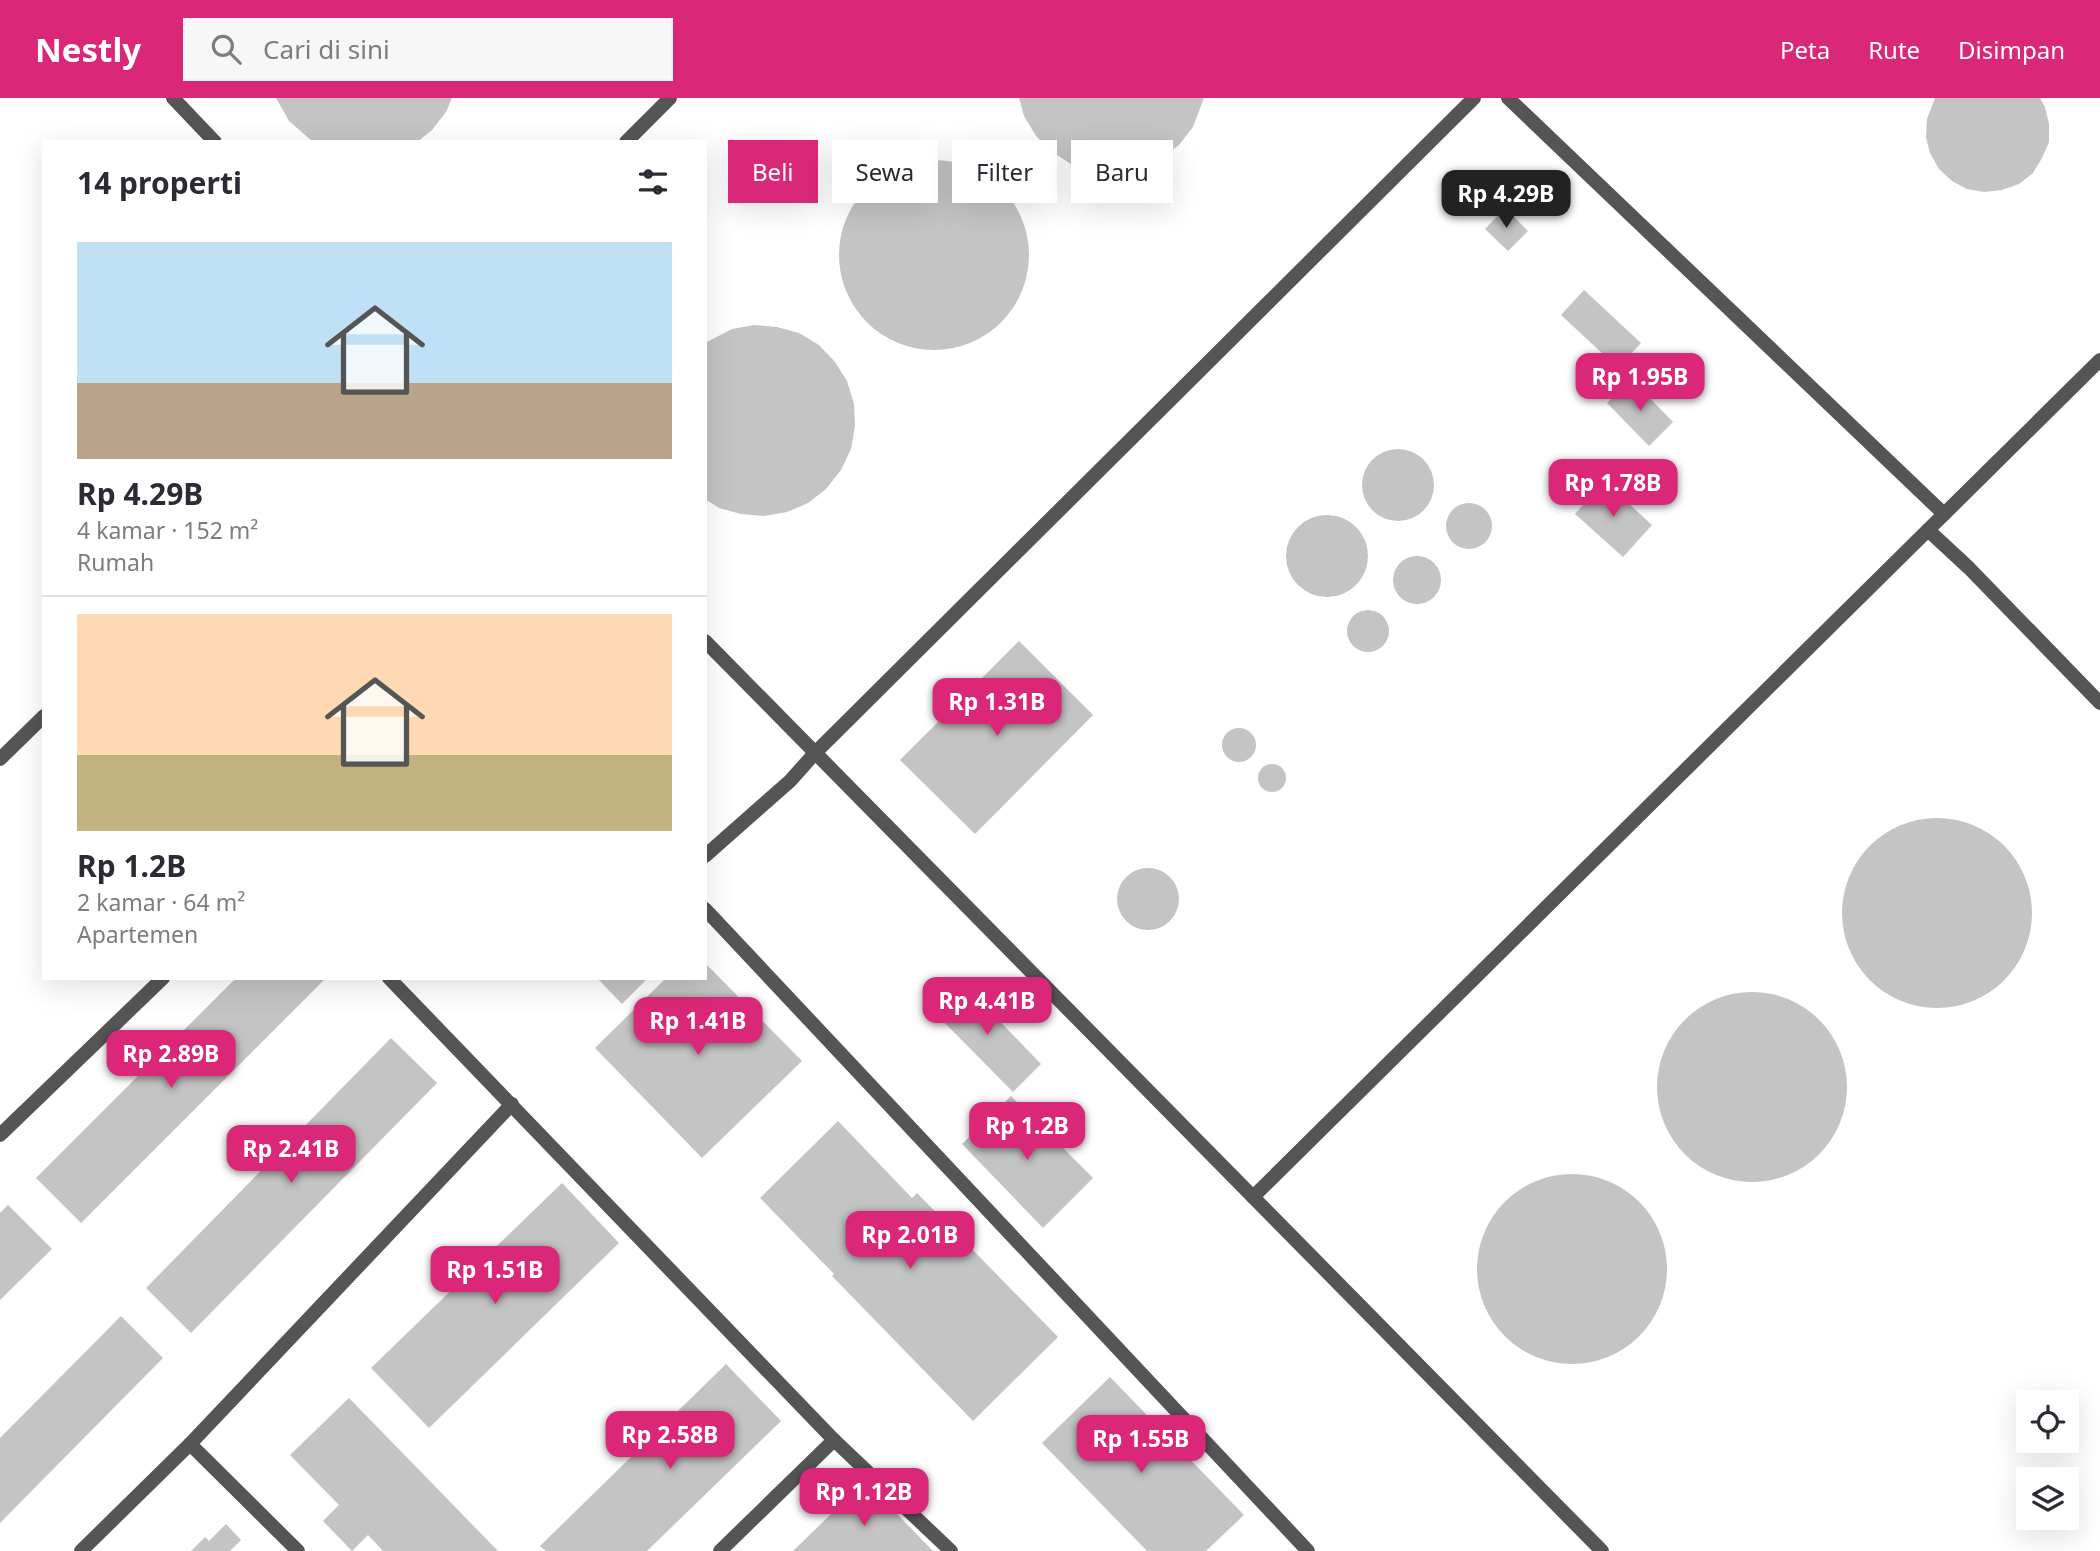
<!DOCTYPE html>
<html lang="id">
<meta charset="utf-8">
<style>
body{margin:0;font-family:"Noto Sans",sans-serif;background:#f7f7f7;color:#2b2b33;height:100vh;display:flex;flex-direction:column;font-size:26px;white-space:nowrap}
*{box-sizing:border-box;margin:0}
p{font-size:23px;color:#7c7c81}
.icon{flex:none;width:38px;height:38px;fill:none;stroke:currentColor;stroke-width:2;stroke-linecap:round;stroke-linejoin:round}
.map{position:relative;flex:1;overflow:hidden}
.panel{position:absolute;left:42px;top:42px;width:665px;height:840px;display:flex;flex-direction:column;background:#fff;border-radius:0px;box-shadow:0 7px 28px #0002}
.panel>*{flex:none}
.hud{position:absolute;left:728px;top:42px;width:665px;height:63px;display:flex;gap:14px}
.fabs{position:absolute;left:2016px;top:1292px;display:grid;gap:14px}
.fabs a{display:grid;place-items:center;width:63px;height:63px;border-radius:0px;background:#fff;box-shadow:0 7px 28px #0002;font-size:35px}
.price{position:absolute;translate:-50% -60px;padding:0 16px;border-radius:14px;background:#db2777;color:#fff;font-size:23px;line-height:46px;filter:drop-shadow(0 2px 4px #0008)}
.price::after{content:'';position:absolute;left:50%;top:42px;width:21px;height:16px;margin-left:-10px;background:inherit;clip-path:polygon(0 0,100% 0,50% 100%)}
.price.current{background:#222;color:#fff}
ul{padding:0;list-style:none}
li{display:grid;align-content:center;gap:14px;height:371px;padding:0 35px}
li+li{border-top:2px solid #e1e1e2}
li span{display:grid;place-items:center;height:217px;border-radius:0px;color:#555}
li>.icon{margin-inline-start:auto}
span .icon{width:126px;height:126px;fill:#fffc;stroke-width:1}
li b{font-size:30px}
h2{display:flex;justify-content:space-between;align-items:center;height:84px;padding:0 35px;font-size:30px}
.pill{padding:0 24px;border-radius:0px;background:#fff;box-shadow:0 7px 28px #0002;font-size:24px;line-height:63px}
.pill.current{background:#db2777;color:#fff}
header{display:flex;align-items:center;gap:42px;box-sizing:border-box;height:98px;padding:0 35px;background:#db2777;color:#fff}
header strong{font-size:33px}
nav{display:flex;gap:38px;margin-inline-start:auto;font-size:24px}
.search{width:490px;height:63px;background:#f7f7f7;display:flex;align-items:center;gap:18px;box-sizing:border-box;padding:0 24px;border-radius:0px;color:#7c7c81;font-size:26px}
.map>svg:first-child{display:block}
.building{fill:#c4c4c4}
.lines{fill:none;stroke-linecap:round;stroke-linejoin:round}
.lane{stroke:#555;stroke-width:14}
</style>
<header>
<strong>Nestly</strong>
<div class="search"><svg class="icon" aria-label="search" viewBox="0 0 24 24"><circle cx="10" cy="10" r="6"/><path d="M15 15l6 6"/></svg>Cari di sini</div>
<nav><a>Peta</a><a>Rute</a><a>Disimpan</a></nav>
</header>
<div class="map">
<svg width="2100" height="1453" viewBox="0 0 2100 1453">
<rect width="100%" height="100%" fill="#fff"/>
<g class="building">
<polygon points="276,0 452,0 446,14 432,32 417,44 313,44 289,23"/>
<polygon points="1019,0 1204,0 1193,29 1179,47 1160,61 1139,71 1116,74 1093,73 1071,66 1052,54 1036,38 1024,18"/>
<polygon points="1935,0 2040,0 2045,9 2049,26 2049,44 2042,60 2033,75 2019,86 2002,92 1984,94 1967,91 1952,83 1939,71 1930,55 1926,39 1927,21"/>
<circle cx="934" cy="157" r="95"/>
<polygon points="1505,110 1528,133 1508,153 1485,131"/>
<polygon points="1584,192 1641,245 1618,270 1561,217"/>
<polygon points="754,227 777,229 799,235 819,247 835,264 847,283 854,306 855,328 851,351 841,372 826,391 808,405 787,414 764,418 741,416 719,410 705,401 705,245 732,231"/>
<polygon points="1631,281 1673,324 1649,348 1607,305"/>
<circle cx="1398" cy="387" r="36"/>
<polygon points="1604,383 1652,427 1623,459 1575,416"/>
<circle cx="1469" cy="428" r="23"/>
<circle cx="1327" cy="458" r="41"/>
<circle cx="1417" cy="482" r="24"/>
<circle cx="1368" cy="533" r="21"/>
<polygon points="1019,543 1093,617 975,736 900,662"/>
<circle cx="1239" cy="647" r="17"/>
<circle cx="1272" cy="680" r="14"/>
<circle cx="1937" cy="815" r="95"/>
<circle cx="1148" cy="801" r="31"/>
<polygon points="705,865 802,963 702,1060 595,950 666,880 705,880"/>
<polygon points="236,880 326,880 81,1125 36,1080"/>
<polygon points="597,880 648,880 622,906"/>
<polygon points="961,883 1041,966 1013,994 932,912"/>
<circle cx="1752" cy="989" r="95"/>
<polygon points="391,940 437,985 191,1235 146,1190"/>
<polygon points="1011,998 1093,1080 1043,1130 962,1046"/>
<polygon points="838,1023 912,1100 917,1095 1058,1239 973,1323 832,1178 834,1176 760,1100"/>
<circle cx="1572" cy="1171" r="95"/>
<polygon points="562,1085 619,1145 429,1330 371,1270"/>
<polygon points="8,1107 52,1151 0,1202 0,1115"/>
<polygon points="121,1218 163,1260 0,1425 0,1340"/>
<polygon points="726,1266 781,1323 647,1453 546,1453 540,1448"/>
<polygon points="1110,1279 1244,1417 1206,1453 1147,1453 1042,1345"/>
<polygon points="349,1300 498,1453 383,1453 368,1437 352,1453 323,1423 339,1407 290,1357"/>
<polygon points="865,1383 933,1453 793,1453"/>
<polygon points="226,1426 241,1442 230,1453 191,1453 205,1439 209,1443"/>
</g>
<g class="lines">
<g class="lane">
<polyline points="173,0 215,44"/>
<polyline points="1508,0 1944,416"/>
<polyline points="626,44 670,0"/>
<polyline points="1928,432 1969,470 2100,605"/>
<polyline points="705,543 1602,1453"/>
<polyline points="0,661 44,618"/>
<polyline points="705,758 790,683 815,655 1474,0"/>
<polyline points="705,811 1308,1453"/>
<polyline points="389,880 834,1342 951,1453"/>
<polyline points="0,1037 163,880"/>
<polyline points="1253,1099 2100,262"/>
<polyline points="190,1346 298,1453"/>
<polyline points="81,1453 190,1346 512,1006"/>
<polyline points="720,1453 834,1342"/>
</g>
</g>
</svg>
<div class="fabs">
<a><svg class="icon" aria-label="locate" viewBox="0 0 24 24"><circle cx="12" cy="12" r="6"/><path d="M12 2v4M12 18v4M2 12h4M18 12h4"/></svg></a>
<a><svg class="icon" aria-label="layers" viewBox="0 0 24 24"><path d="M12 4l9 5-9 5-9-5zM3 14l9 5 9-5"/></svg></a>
</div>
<b class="price current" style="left:1506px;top:132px">Rp 4.29B</b>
<b class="price" style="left:1640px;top:315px">Rp 1.95B</b>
<b class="price" style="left:1613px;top:421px">Rp 1.78B</b>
<b class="price" style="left:997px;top:640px">Rp 1.31B</b>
<b class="price" style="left:987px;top:939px">Rp 4.41B</b>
<b class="price" style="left:698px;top:959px">Rp 1.41B</b>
<b class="price" style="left:171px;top:992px">Rp 2.89B</b>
<b class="price" style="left:1027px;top:1064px">Rp 1.2B</b>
<b class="price" style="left:291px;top:1087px">Rp 2.41B</b>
<b class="price" style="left:910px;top:1173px">Rp 2.01B</b>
<b class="price" style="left:495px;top:1208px">Rp 1.51B</b>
<b class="price" style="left:670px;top:1373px">Rp 2.58B</b>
<b class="price" style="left:1141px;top:1377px">Rp 1.55B</b>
<b class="price" style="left:864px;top:1430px">Rp 1.12B</b>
<div class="hud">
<a class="pill current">Beli</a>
<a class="pill">Sewa</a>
<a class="pill">Filter</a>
<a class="pill">Baru</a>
</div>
<section class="panel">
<h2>14 properti<svg class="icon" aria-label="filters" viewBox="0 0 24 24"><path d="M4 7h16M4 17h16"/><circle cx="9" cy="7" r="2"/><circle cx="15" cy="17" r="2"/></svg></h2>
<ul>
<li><span style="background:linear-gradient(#bfe0f5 65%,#b9a48a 0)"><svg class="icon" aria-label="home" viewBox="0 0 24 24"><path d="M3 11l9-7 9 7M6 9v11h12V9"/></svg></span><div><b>Rp 4.29B</b><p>4 kamar · 152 m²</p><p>Rumah</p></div></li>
<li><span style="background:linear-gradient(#ffd9b3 65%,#c2b280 0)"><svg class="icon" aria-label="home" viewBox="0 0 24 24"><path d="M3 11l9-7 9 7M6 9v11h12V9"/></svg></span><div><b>Rp 1.2B</b><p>2 kamar · 64 m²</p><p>Apartemen</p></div></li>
</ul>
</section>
</div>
